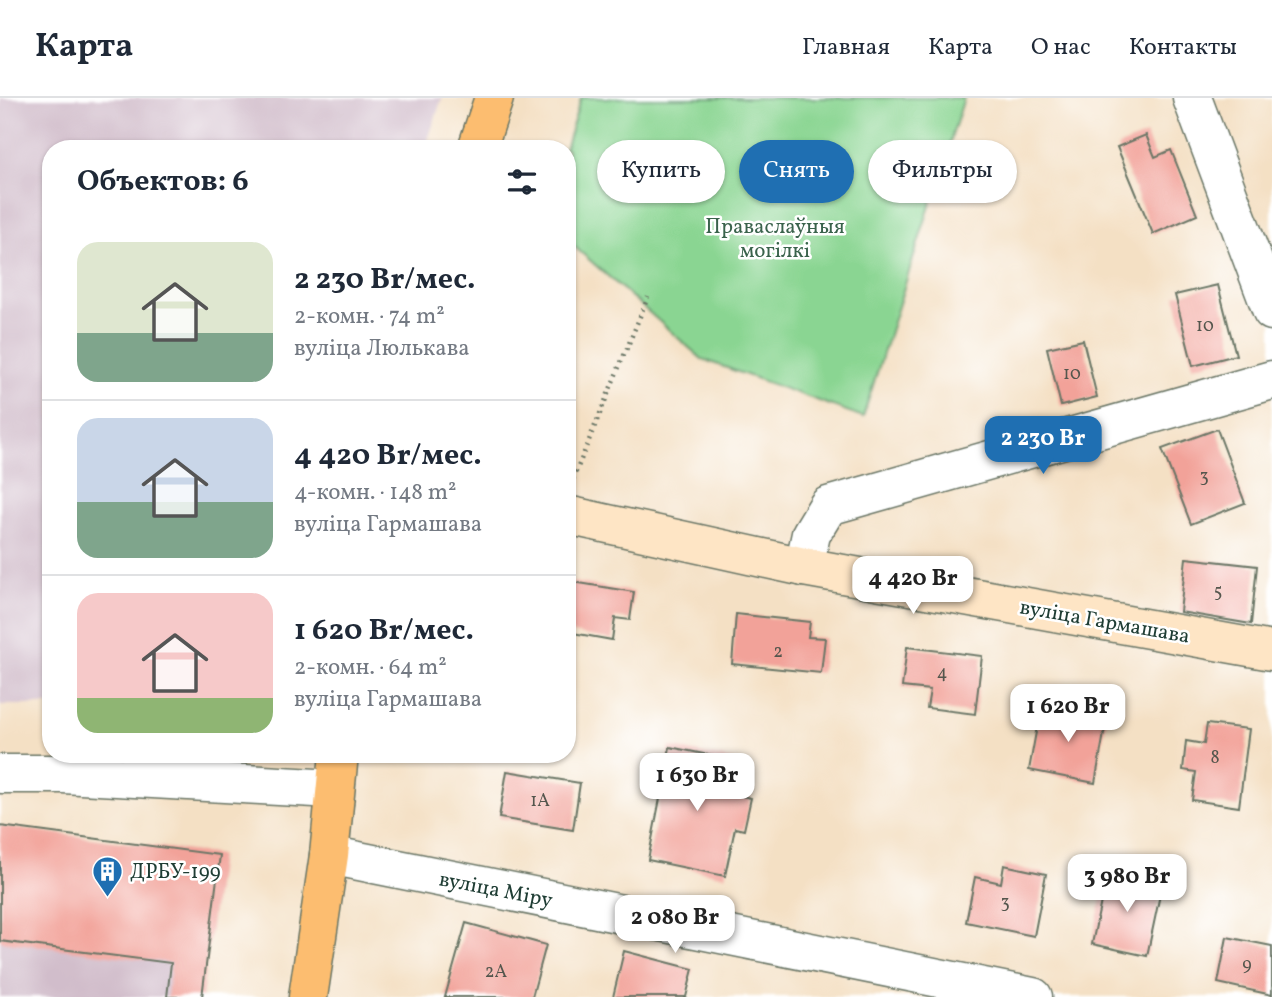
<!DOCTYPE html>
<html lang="ru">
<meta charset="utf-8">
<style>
body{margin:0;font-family:Vollkorn,serif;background:#f2f2f3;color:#1f2937;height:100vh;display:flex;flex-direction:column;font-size:26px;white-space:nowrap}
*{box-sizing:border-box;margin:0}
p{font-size:23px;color:#747a83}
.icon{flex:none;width:38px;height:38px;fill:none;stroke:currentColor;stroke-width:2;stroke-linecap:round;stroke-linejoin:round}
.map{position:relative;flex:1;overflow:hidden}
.sheet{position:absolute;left:42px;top:42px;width:534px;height:623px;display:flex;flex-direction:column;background:#fff;border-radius:28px;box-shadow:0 2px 5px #0004}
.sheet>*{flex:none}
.top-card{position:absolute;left:597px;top:42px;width:569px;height:63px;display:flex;gap:14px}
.price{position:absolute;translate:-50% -60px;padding:0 16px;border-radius:14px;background:#fff;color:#222;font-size:23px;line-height:46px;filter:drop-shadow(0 2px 4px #0008)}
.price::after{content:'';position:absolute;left:50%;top:42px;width:21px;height:16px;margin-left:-10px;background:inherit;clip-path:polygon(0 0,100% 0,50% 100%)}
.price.current{background:#1f6fb2;color:#fff}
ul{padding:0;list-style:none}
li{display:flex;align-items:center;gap:21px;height:175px;padding:0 35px}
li+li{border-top:2px solid #e0e1e3}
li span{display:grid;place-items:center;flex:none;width:196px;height:140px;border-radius:21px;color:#555}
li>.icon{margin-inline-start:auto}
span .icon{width:84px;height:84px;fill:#fffc;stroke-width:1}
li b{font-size:30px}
h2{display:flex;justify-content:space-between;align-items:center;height:84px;padding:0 35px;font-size:30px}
.chip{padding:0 24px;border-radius:32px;background:#fff;box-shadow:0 2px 5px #0004;font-size:24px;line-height:63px}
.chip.current{background:#1f6fb2;color:#fff}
header{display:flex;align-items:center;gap:42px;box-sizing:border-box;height:98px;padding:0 35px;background:#fff;border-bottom:2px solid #e0e1e3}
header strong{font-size:33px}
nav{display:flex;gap:38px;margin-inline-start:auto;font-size:24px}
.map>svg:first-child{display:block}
.industrial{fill:#d1bdcb}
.green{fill:#8ad592;stroke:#548963;stroke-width:2}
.building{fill:#f2a299}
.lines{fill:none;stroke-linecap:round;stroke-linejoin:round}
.street-casing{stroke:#6a7666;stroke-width:41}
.secondary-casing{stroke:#6a7666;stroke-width:41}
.primary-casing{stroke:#6a7666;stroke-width:41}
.path{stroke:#6a7666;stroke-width:4.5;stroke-dasharray:2 5;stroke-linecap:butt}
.street{stroke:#fff;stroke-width:38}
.secondary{stroke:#fee5c5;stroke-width:38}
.primary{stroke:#fcbd6f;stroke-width:38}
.labels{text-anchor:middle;stroke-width:5;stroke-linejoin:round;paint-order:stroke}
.number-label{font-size:18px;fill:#54564d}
.park-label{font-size:21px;fill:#3a634c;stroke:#fff}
.street-label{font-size:21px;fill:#1f3d34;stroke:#fff}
.poi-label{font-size:21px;fill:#1f3d34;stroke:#fff;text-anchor:start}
</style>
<header>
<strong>Карта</strong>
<nav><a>Главная</a><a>Карта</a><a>О нас</a><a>Контакты</a></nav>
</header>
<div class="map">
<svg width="1272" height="899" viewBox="0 0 1272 899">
<rect width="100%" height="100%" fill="#fff"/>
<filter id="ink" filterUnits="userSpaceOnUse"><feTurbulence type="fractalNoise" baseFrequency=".0143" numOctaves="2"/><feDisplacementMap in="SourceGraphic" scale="14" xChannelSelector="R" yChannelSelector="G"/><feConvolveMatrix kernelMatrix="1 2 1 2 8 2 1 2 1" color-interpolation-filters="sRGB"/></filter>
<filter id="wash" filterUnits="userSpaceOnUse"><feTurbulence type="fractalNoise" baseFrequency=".00686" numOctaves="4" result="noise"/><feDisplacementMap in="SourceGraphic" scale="28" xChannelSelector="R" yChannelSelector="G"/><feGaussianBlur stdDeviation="1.57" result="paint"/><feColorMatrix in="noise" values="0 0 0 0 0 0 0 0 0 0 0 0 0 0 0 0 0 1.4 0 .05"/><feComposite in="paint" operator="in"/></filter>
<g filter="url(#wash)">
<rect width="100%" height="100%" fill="#f4e0c4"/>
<g class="industrial">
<polygon points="0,0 442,0 425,51 51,51 51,607 0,607"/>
<polygon points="0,728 220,757 202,899 0,899"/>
</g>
<polygon class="green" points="581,0 964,0 863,319 702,261 567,142 567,51 565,51"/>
<g id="blocks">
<g class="building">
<polygon points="1146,37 1155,59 1171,52 1197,117 1153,136 1117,49"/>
<polygon points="1218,187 1236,257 1193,268 1175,197"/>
<polygon points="1083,242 1097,299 1061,308 1047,250"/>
<polygon points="1217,331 1245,405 1191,426 1162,351"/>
<polygon points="1186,460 1257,468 1251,526 1180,514"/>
<polygon points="567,483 634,494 630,522 615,520 612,542 567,534"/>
<polygon points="736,516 810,524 808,539 825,540 821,575 732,566"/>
<polygon points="907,549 982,558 975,616 927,610 930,592 902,589"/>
<polygon points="1041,607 1107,619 1095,685 1029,672"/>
<polygon points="1207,626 1249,631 1239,709 1192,702 1196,674 1183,672 1186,643 1204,646"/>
<polygon points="670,649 733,662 727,695 751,700 744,732 735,730 725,778 648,762"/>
<polygon points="507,673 580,685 573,732 499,720"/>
<polygon points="0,728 220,757 202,899 167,899 171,865 0,843"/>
<polygon points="1004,767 1046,776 1034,838 966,824 975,779 1001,785"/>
<polygon points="1107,775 1162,787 1147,858 1092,846"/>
<polygon points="466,825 546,847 532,899 445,899"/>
<polygon points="1227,839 1272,848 1272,897 1218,885"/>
<polygon points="624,853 693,871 686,899 613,899"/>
</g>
</g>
</g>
<g filter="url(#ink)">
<use href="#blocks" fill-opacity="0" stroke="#6a7666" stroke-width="2"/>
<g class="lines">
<defs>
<g id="street">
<polyline points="1192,0 1272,213"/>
<polyline points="804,469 811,436 828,408 1272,282"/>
<polyline points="0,676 63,676 334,691"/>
<polyline points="329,757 1033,899"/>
</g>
<polyline id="secondary" points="567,417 804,469 1272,553"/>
<g id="primary">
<polyline points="477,51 494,0"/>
<polyline points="308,899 329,757 339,656"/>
</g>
</defs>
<use href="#street" class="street-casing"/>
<use href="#secondary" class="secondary-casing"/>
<use href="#primary" class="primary-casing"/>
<polyline class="path" points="573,381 648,199"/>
<use href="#street" class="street"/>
<use href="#secondary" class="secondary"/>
<use href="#primary" class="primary"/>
</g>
</g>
<defs>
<symbol id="building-pin" viewBox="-11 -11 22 30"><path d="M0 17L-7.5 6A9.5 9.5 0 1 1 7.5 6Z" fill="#1f6fb2" stroke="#fff"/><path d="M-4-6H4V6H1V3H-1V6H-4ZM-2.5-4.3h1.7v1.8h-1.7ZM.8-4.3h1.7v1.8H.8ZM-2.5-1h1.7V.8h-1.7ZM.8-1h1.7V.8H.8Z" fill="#fff"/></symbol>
</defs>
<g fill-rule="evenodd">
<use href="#building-pin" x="90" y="756" width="35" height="47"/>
</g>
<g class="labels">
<g class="number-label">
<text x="1205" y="233">10</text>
<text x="1072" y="281">10</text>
<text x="1204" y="384">3</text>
<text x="1218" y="499">5</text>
<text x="778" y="559">2</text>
<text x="942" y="580">4</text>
<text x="1215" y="665">8</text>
<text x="540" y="708">1А</text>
<text x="1005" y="810">3</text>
<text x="1247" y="872">9</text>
<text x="496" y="879">2А</text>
</g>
<g class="park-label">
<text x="775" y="135">Праваслаўныя<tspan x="775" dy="24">могілкі</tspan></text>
</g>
<g class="street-label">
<text transform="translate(1105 523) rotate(10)" y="7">вуліца Гармашава</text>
<text transform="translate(496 791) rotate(11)" y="7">вуліца Міру</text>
</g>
<g class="poi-label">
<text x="130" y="780">ДРБУ-199</text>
</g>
</g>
</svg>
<b class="price current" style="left:1043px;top:378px">2 230 Br</b>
<b class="price" style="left:913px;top:518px">4 420 Br</b>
<b class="price" style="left:1068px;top:646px">1 620 Br</b>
<b class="price" style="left:697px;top:715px">1 630 Br</b>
<b class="price" style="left:1127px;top:816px">3 980 Br</b>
<b class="price" style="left:675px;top:857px">2 080 Br</b>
<div class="top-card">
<a class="chip">Купить</a>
<a class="chip current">Снять</a>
<a class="chip">Фильтры</a>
</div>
<section class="sheet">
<h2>Объектов: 6<svg class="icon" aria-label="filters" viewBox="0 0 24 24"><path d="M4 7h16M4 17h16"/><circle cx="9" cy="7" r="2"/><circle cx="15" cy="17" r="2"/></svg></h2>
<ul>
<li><span style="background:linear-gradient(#dfe7d0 65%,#7fa58c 0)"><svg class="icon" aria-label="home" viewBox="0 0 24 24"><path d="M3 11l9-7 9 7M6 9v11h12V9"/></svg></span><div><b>2 230 Br/мес.</b><p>2-комн. · 74 m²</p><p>вуліца Люлькава</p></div></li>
<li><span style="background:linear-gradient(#c9d6e8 60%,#7fa58c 0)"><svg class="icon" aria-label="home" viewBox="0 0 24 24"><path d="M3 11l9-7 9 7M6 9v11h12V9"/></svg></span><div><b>4 420 Br/мес.</b><p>4-комн. · 148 m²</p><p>вуліца Гармашава</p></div></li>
<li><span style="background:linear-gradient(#f6c9c9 75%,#8fb573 0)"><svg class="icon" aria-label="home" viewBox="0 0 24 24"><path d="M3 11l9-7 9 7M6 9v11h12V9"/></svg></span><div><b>1 620 Br/мес.</b><p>2-комн. · 64 m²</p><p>вуліца Гармашава</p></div></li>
</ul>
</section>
</div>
